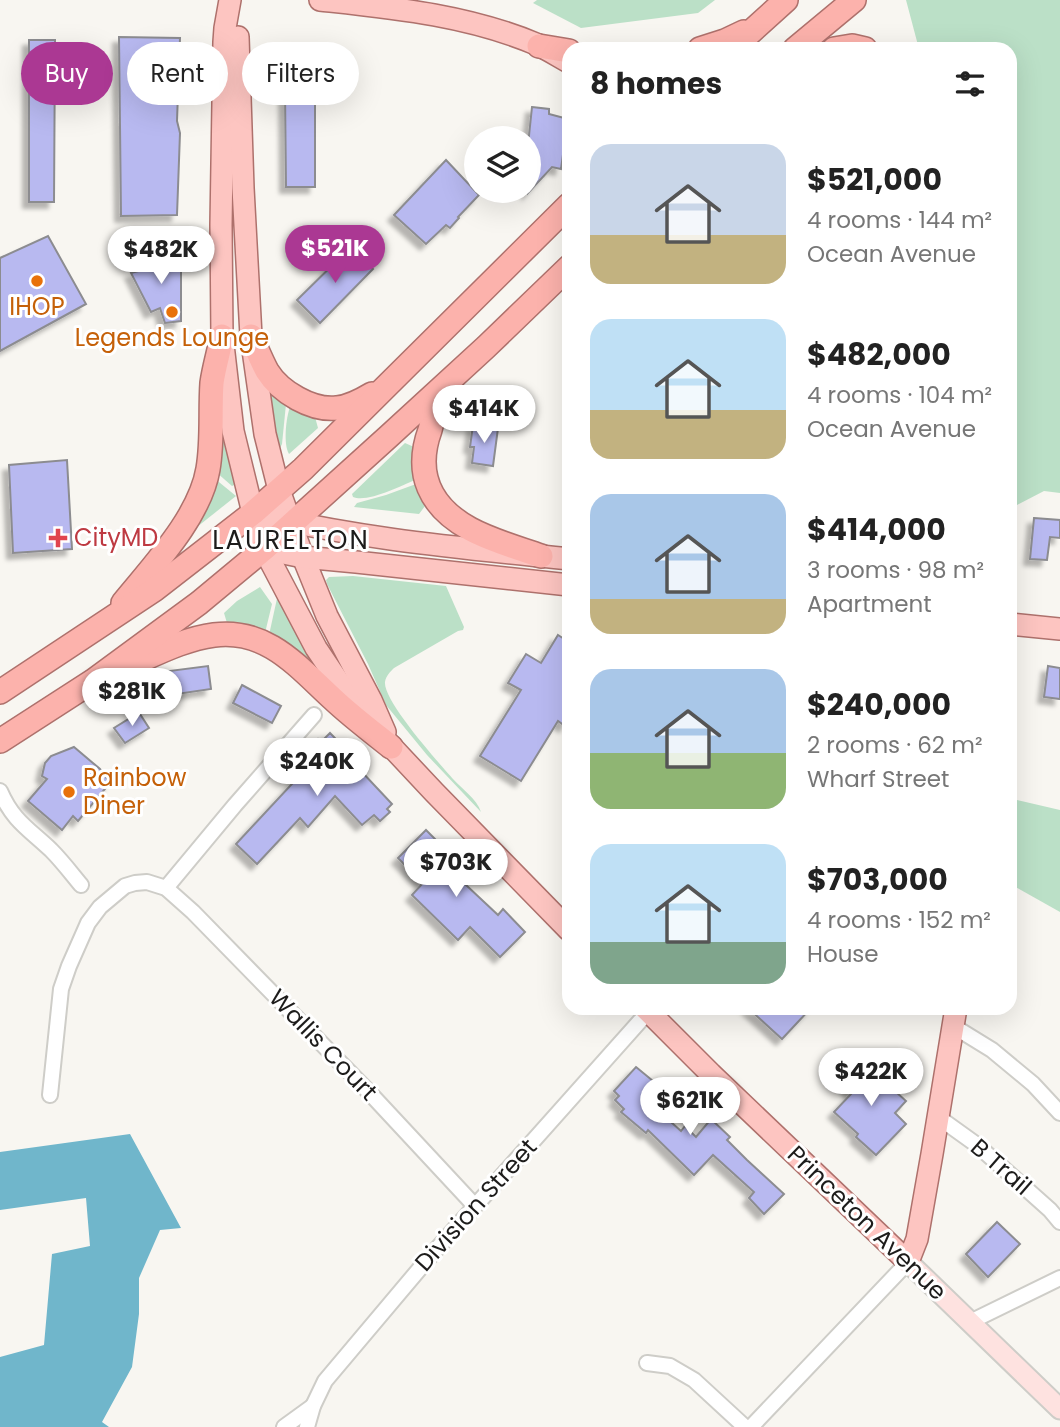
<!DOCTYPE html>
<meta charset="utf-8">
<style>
body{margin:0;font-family:Poppins,sans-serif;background:#f2f2f2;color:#222;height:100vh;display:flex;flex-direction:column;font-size:26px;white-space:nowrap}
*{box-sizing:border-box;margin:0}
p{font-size:23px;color:#767676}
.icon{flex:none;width:38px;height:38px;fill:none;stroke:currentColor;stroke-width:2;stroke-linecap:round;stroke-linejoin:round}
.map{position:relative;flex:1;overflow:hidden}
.details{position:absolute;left:562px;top:42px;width:455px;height:973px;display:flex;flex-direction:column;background:#fff;border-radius:21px;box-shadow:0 7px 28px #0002}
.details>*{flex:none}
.hud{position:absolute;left:21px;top:42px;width:436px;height:63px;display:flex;gap:14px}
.fabs{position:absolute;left:464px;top:126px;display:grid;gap:14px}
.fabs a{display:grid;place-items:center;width:77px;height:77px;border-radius:50%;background:#fff;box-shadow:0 7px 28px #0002;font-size:35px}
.price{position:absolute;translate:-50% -60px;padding:0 16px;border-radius:24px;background:#fff;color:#222;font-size:23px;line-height:46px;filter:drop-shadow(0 2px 4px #0008)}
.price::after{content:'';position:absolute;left:50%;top:42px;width:21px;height:16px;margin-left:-10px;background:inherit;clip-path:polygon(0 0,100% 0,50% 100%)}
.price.on{background:#ab3893;color:#fff}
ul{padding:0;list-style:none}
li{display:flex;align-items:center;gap:21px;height:175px;padding:0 28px}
li span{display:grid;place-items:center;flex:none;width:196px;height:140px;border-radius:21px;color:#555}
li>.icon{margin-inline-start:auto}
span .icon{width:84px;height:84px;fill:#fffc;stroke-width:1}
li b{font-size:30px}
h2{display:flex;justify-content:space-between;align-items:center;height:84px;padding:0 28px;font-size:30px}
.pill{padding:0 24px;border-radius:32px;background:#fff;box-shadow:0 7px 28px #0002;font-size:24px;line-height:63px}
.pill.on{background:#ab3893;color:#fff}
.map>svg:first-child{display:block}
.green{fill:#bbe0c7}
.water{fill:#70b6cb}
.building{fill:#b8b9f0;stroke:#8c8c90;stroke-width:2;filter:url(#shadow)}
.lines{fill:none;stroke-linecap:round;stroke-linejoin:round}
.minor-casing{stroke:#cecdc8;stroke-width:18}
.secondary-casing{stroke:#cecdc8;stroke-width:23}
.primary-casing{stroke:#ae716c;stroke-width:24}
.trunk-casing{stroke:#ae716c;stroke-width:26}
.minor{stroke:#fff;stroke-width:14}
.secondary{stroke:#fee2e0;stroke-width:19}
.primary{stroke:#fdc5c1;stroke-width:21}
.trunk{stroke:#fcb2ac;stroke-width:23}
.food-dot{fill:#e8710a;stroke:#fff;stroke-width:2.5}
.health-dot{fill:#e0444e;stroke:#fff;stroke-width:2.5}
.labels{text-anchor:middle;stroke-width:6;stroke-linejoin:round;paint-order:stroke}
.food-label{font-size:24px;fill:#c56008;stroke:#fff}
.health-label{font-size:24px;fill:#be3a42;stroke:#fff;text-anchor:start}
.street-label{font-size:24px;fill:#1d1c1b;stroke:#fff}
.neighbourhood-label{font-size:26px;letter-spacing:2px;fill:#1d1c1b;stroke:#fff}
</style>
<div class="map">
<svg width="1060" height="1427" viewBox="0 0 1060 1427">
<defs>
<filter id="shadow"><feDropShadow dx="-6" dy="6" stdDeviation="2" flood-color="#0004"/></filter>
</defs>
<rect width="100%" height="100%" fill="#f8f6f1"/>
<g class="green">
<polygon points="537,0 715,0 698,13 581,28 533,3"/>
<polygon points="906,0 1060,0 1060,493 1044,491 1017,505 1010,505 1010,49 919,49"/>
<polygon points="271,391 286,404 282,444 280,448 276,450 264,394"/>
<path d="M290,407L315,417L318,428L289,454C283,444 286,418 290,407Z"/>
<polygon points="227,440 239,483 232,486 216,472 221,441"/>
<path d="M405,443L414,447L413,470L415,480C401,486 367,503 353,497L352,494Z"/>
<polygon points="214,478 236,496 197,527 193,523"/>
<polygon points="416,484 425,506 419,514 354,507 357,503 386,495"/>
<path d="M353,576L446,586L464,627L463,630L458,631L394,668C390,672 386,676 385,682C383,701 439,763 453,779C462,789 477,799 481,812L427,755L386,705L368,664L327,584L326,580L329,577Z"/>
<polygon points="260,587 272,604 265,633 244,626 227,623 224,613 237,601"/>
<polygon points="278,594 315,662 310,665 269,635"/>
<polygon points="1017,800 1060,810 1060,912 1010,884 1010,845"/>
</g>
<polygon class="water" points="130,1134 181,1228 160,1230 139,1278 139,1314 132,1367 102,1422 109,1427 0,1427 0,1357 44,1345 52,1254 90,1246 86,1198 0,1210 0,1152"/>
<g class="building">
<polygon points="119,37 180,38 177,121 180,133 177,215 121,216"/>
<polygon points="29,40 55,40 54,202 29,202"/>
<polygon points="285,91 315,91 315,187 286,187"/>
<polygon points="532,107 549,109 549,114 568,119 561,169 552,167 528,193 528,145"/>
<polygon points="446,160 479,195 458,217 459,218 450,228 446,225 426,244 394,215"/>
<polygon points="48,236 86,304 0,351 0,258"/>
<polygon points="351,247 373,269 320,323 297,300"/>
<polygon points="137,258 181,258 181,321 165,323 160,308 151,312 131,273 142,270"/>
<polygon points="473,425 498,428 493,466 472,463 474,447 470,447"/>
<polygon points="67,460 72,549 13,553 9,465"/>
<polygon points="1034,518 1060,520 1060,538 1050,537 1047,560 1030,559"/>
<polygon points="558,635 569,642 569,719 565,726 558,721 521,781 480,756 521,690 508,683 526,654 541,663"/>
<polygon points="208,666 211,689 177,694 174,689 171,689 169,671"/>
<polygon points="1048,666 1060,668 1060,699 1044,697"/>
<polygon points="242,685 281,706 272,723 233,703"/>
<polygon points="140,714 149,728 125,743 114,728 135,715 136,717"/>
<polygon points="330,733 364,768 361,771 392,804 387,809 390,812 380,821 374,815 362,825 335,796 308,827 300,818 257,864 236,844 318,756 309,748 318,739 321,742"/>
<polygon points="74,747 100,769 110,783 78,821 73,816 62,830 28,801 47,779 42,776 45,763 51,756"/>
<polygon points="426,830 442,846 434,855 498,915 503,909 525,932 500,957 470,927 458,940 412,895 423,883 398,858"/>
<polygon points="748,1008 811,1008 782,1039"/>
<polygon points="862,1061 906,1101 895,1113 906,1124 876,1155 856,1137 858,1134 834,1112 852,1093 841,1081"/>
<polygon points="636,1067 675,1099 662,1114 681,1131 685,1126 696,1137 711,1119 730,1137 727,1140 747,1160 784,1194 764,1214 749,1198 754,1192 713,1155 694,1175 648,1130 646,1133 621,1112 624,1109 615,1100 619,1096 614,1091"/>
<polygon points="997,1222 1020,1244 988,1277 966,1254"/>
</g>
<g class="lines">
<defs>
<g id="minor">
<path d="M0,791C13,821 29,829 51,850C62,861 71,873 81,885"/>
<polyline points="166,888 235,805 314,715"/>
<polyline points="953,1026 992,1050 1033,1084 1060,1113"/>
<polyline points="50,1095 61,989 69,966 88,923 100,907 125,886 135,883 147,882 166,888 193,912 366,1089 475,1206"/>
<polyline points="938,1117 977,1145 1050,1210 1060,1222"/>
<polyline points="970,1322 1060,1278"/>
<polyline points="647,1363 670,1366 694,1380 745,1427"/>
<polyline points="284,1427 313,1406"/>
<polyline points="307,1427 313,1406 325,1381 427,1260 648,1012"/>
<polyline points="751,1427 908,1262"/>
</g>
<polyline id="secondary" points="908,1262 1060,1409"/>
<g id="primary">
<polyline points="230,0 225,28 224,42 221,225 222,336 233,431 253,513 264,549 316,648 359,712 434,792 569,930"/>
<path d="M320,0C393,8 467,15 536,44C547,49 558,56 569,62"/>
<polyline points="238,37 243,188 251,336 265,434 279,490 303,557 327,616 371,700 385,732"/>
<path d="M253,513C356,539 463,548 569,559"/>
<polyline points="264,549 303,557 356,562 569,585"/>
<polyline points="1010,624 1060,629"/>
<polyline points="645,1008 711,1074 908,1262 917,1239 932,1154 956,1008"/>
</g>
<g id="trunk">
<polyline points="539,46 569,51"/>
<polyline points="700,49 725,41 744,32"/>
<polyline points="732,49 786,0"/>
<polyline points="795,49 854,0"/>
<polyline points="834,49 852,46 865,49"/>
<path d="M251,336C256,347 261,360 267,371C280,392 312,411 337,408C349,407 362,400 372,394"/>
<path d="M451,392C446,400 439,407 435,415C433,419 431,425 430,430C414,474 430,507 470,529C492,541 518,548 541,556"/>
<path d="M123,603C153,566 200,517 208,469C213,440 210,412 212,383C214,368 219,352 222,336"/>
<path d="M128,666C156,654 184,639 214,635C267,628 298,667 333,699C351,716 371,731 391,747"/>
<polyline points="0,692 154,590 253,513 303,469 569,205"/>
<polyline points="0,741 93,681 199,603 264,549 389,436 486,347 569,267"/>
</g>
</defs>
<use href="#minor" class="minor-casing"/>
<use href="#secondary" class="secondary-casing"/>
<use href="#primary" class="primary-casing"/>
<use href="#trunk" class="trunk-casing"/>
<use href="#minor" class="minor"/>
<use href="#secondary" class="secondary"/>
<use href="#primary" class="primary"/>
<use href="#trunk" class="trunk"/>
</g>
<g class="food-dot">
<circle cx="37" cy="281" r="7"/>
<circle cx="172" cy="312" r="7"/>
<circle cx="69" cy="792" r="7"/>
</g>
<path class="health-dot" d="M54.5 527.5h7v7h7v7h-7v7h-7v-7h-7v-7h7z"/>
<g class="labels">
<g class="food-label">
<text x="37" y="315">IHOP</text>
<text x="172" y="346">Legends Lounge</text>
<text x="83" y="786" text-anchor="start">Rainbow<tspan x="83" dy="28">Diner</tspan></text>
</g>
<g class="health-label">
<text x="74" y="546">CityMD</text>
</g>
<g class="street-label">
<text transform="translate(323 1045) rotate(46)" y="8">Wallis Court</text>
<text transform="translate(1001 1167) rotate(41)" y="8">B Trail</text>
<text transform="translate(476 1205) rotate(-48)" y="8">Division Street</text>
<text transform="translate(867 1223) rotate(44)" y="8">Princeton Avenue</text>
</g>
<g class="neighbourhood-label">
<text x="291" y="549">LAURELTON</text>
</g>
</g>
</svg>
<div class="fabs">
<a><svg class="icon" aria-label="layers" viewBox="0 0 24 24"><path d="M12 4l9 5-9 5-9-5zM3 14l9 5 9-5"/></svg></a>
</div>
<b class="price on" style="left:335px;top:285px">$521K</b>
<b class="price" style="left:161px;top:286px">$482K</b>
<b class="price" style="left:484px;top:445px">$414K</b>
<b class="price" style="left:132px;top:728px">$281K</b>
<b class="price" style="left:317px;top:798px">$240K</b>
<b class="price" style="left:456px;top:899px">$703K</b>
<b class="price" style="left:871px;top:1108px">$422K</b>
<b class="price" style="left:690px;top:1137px">$621K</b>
<div class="hud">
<a class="pill on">Buy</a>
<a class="pill">Rent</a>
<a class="pill">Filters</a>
</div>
<section class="details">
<h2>8 homes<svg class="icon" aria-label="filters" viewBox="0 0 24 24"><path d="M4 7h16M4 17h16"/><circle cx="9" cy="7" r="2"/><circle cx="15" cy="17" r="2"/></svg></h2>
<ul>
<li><span style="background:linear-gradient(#c9d6e8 65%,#c2b280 0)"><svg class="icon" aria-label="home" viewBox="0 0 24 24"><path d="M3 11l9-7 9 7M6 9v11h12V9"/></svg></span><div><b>$521,000</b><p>4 rooms · 144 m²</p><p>Ocean Avenue</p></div></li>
<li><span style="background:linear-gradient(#bfe0f5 65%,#c2b280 0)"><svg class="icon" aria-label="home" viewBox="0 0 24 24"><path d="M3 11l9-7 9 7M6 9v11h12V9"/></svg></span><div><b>$482,000</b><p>4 rooms · 104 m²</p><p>Ocean Avenue</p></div></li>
<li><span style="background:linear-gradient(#a9c7e8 75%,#c2b280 0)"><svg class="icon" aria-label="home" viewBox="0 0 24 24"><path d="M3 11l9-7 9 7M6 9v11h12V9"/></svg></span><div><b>$414,000</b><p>3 rooms · 98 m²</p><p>Apartment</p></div></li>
<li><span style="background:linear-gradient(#a9c7e8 60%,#8fb573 0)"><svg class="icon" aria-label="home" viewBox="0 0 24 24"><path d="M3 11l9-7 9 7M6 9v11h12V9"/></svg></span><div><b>$240,000</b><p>2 rooms · 62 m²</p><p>Wharf Street</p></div></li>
<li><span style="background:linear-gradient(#bfe0f5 70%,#7fa58c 0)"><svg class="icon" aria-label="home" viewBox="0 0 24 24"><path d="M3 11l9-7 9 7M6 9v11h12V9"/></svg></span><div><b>$703,000</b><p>4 rooms · 152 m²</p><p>House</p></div></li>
</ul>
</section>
</div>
